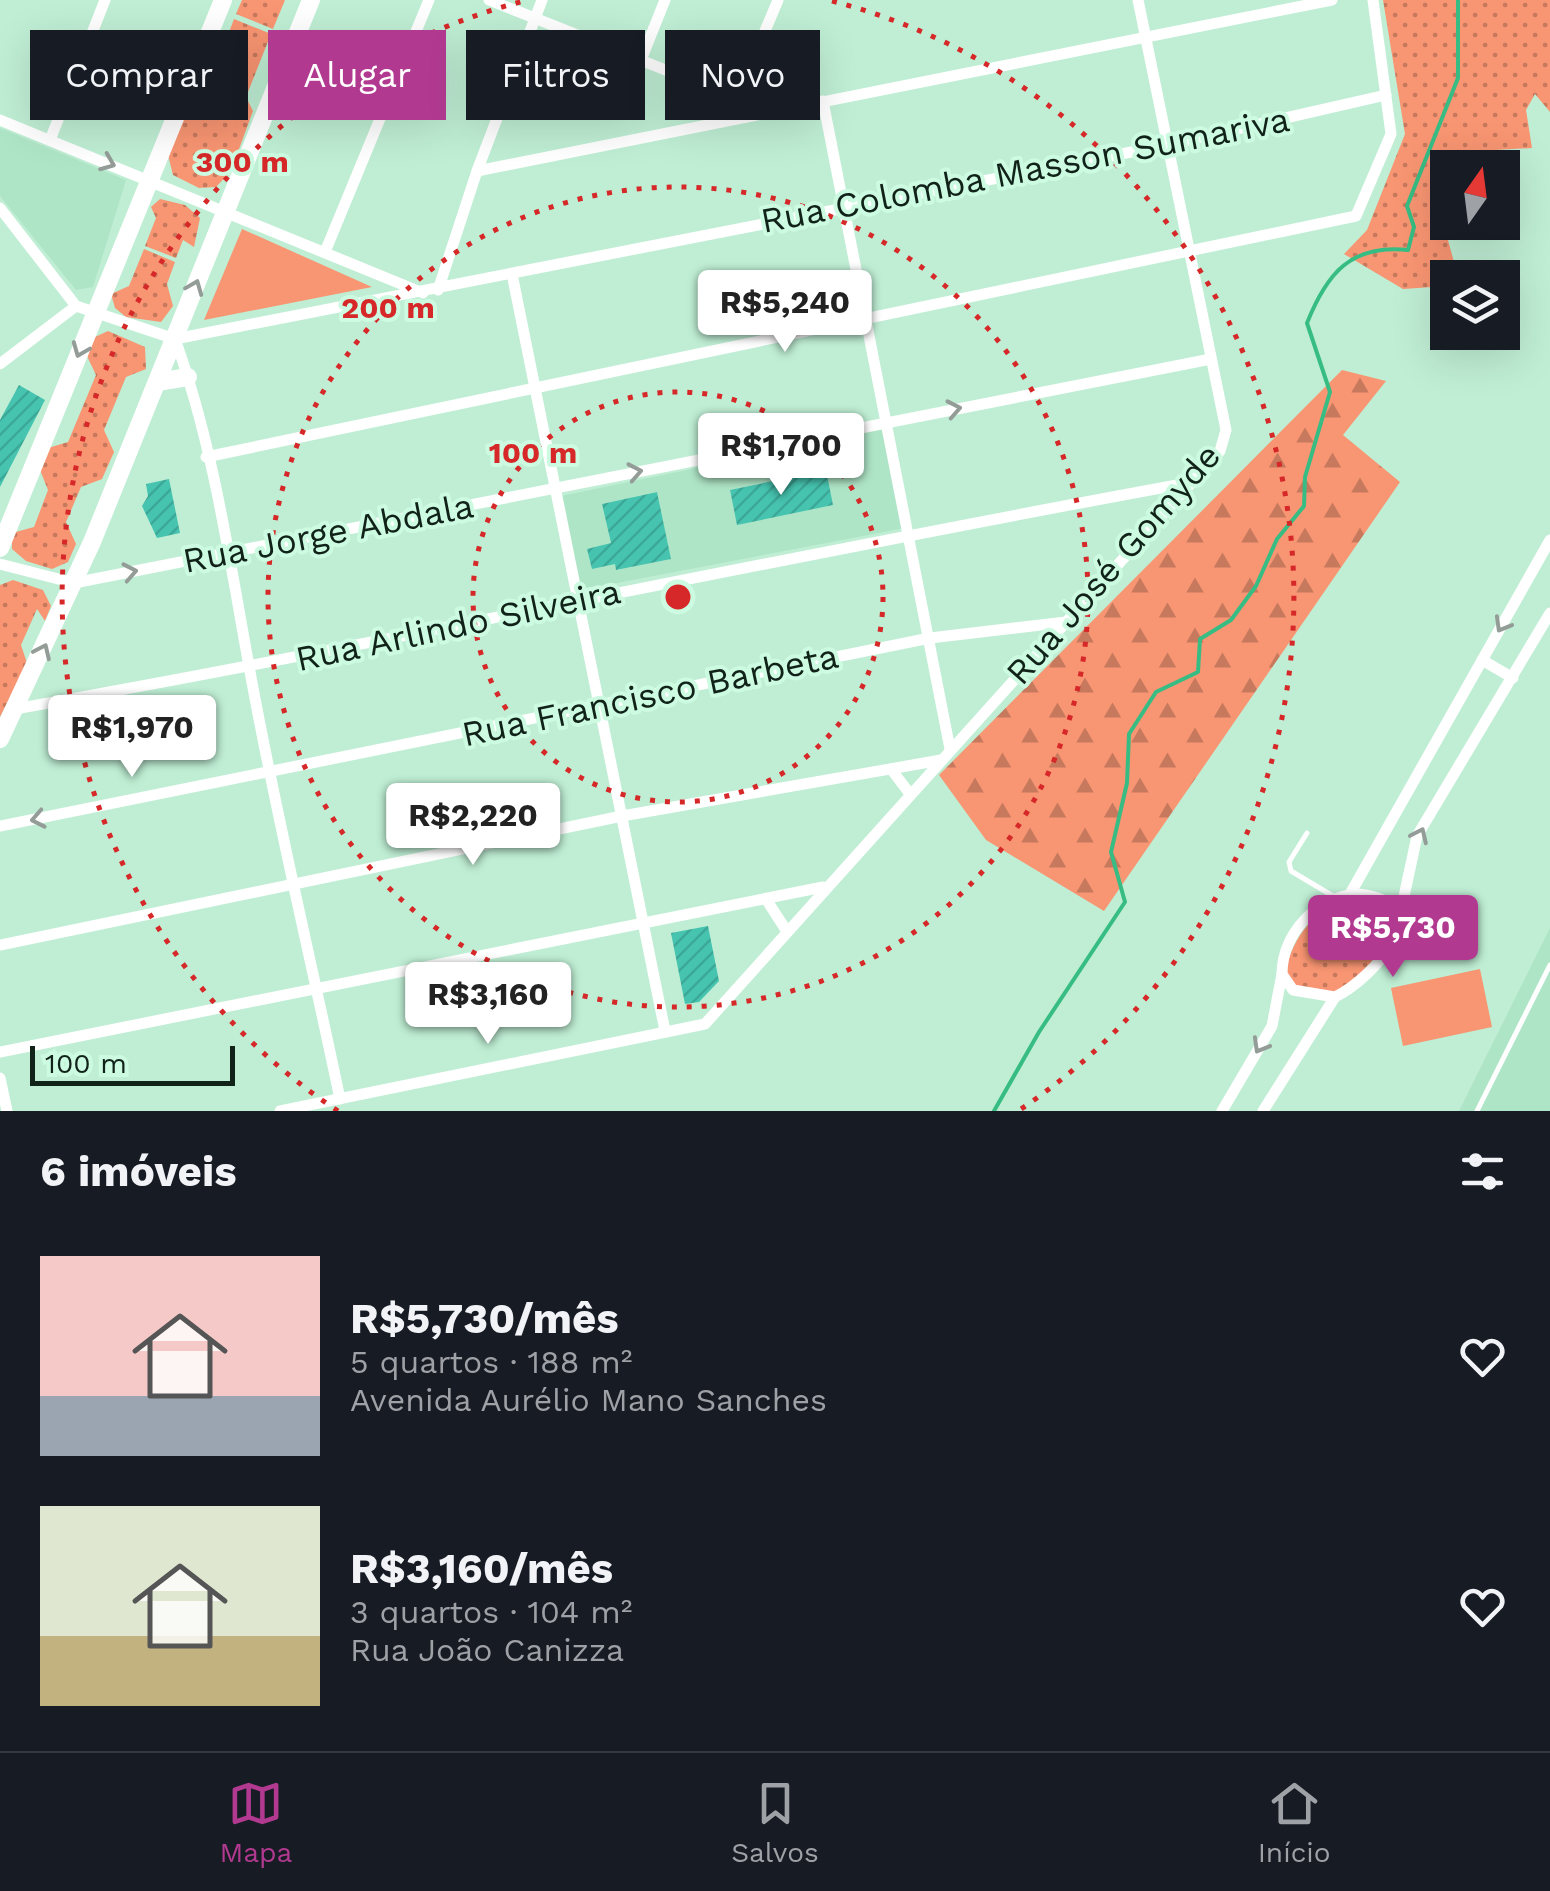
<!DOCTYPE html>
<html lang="pt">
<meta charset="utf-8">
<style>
body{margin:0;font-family:"Work Sans",sans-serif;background:#242831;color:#f1f3f6;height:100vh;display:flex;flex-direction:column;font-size:38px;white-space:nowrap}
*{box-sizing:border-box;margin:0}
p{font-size:32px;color:#9ea1a6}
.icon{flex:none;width:55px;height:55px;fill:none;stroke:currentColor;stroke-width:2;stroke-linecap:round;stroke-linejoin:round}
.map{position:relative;height:1111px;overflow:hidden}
.panel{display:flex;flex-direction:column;background:#171b24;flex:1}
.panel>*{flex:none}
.hud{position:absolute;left:30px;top:30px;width:1000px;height:90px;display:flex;gap:20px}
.needle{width:65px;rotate:14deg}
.tools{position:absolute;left:1430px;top:150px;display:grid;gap:20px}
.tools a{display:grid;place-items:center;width:90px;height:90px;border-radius:0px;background:#171b24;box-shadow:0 10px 40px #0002;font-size:50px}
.scale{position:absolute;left:30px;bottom:25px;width:205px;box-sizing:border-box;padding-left:10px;border:5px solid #112219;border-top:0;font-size:28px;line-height:35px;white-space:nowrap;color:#112219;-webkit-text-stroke:8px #ccfbe1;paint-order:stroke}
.price{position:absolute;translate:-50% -85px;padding:0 22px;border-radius:10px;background:#fff;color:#222;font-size:32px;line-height:65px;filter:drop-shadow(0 2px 5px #0008)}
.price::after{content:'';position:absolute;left:50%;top:60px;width:30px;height:22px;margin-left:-15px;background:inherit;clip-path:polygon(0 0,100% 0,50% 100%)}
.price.current{background:#b13a90;color:#fff}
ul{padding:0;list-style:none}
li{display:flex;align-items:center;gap:30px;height:250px;padding:0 40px}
li span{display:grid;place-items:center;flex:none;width:280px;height:200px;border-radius:0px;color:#555}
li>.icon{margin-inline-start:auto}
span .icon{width:120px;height:120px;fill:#fffc;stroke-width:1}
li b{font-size:42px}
h2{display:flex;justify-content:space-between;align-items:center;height:120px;padding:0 40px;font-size:42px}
.chip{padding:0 35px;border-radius:0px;background:#171b24;box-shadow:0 10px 40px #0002;font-size:35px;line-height:90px}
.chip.current{background:#b13a90;color:#fff}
.tab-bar{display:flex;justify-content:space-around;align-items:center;height:140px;border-top:2px solid #363941;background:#171b24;font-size:28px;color:#9ea1a6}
.tab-bar a{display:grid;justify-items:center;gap:5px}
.tab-bar .current{color:#b13a90}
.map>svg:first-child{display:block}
.built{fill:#afe5c7;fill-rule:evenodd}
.grass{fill:url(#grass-dots)}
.forest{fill:url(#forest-firs)}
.park{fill:#f89572}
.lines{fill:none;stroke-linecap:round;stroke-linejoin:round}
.stream{stroke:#37bd84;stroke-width:4}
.building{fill:url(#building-hatch)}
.lane{stroke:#fff;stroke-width:5}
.street{stroke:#fff;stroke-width:11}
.primary{stroke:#fff;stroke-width:18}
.oneway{stroke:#949c98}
.ring{fill:none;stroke:#d62828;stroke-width:5;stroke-dasharray:5 10}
.labels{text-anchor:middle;stroke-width:8;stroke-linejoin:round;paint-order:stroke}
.street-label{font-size:35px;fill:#112219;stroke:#ccfbe1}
.centre{fill:#d62828;stroke:#ccfbe1;stroke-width:5}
.ring-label{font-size:30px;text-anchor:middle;font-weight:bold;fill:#d62828;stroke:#ccfbe1;stroke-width:8;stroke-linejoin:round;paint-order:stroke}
</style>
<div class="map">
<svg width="1550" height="1111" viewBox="0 0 1550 1111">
<defs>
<pattern id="grass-dots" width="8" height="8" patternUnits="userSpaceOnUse" patternTransform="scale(2.5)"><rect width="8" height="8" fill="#f89572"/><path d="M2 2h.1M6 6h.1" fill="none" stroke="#c7795d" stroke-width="1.8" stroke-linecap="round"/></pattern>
<pattern id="forest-firs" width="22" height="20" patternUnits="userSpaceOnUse" patternTransform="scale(2.5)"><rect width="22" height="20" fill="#f89572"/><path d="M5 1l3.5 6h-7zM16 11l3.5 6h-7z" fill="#c7795d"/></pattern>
<pattern id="building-hatch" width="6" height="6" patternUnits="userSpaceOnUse" patternTransform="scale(2.5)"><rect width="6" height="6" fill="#46c4b0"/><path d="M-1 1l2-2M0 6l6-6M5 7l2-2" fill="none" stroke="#3ca897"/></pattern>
</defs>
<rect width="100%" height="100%" fill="#bfeed4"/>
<g class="built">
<polygon points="0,128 126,180 93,287 76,290 0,196"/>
<path d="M885,429L905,528L580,590L561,496ZM825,470L832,505L737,524L730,490ZM656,492L671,559L617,570L602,504Z"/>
<polygon points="1550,928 1550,1111 1459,1111"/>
</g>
<g class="grass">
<polygon points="242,0 285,0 273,29 236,14"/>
<polygon points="1383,0 1550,0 1550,112 1535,94 1526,110 1532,148 1495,150 1494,167 1448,168 1448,222 1458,223 1448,240 1458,277 1448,278 1447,286 1403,289 1344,254 1367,230 1405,134"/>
<polygon points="234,19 271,34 246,97 253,111 231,171 216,187 199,188 173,175 167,151 196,81 210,82"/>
<polygon points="160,199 185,205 200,218 194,247 183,240 176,258 145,246 156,218 151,207"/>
<polygon points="144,249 175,262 167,284 173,306 161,322 126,317 115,308 111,294 129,286"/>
<polygon points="108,331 145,347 146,369 126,377 104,430 114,452 102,479 81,487 66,522 76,544 68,562 52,569 26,561 12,549 12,533 34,527 48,490 40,470 48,448 68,442 96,375 87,356 93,338"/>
<polygon points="13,580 43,590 51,606 45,621 37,609 21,645 27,663 0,717 0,585"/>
<path d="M1357,897C1434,911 1368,973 1334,993L1295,986L1285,974C1293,933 1316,908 1357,897Z"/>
</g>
<polygon class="forest" points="1342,370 1386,381 1343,435 1400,482 1104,911 986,840 939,775"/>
<g class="park">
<polygon points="242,229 372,287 204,320"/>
<polygon points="1480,969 1492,1027 1403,1046 1391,988"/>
</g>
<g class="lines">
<path class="stream" d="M994,1111L1039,1032L1125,902L1111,852L1127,783L1129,734L1156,692L1198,672L1200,639L1231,620L1256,586L1277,539L1304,506L1305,477L1330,392L1307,323C1327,273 1351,244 1408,250L1414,227L1407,206L1458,78V0"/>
</g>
<g class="building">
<polygon points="19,385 45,400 0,487 0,420"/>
<polygon points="826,470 833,505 737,525 730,490"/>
<polygon points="169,479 180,533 157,538 142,506 148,496 146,484"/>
<polygon points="657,492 671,559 616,570 615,564 592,569 587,549 611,543 602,504"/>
<polygon points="708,926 719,981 699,1002 685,1004 671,933"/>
</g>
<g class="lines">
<g class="lane">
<polyline points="1307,833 1289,862 1291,871 1333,896"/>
<polyline points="1477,1111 1550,965"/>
</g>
<g class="street">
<polyline points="489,0 736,98"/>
<polyline points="641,60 665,0"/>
<polyline points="823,101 950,749"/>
<polyline points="728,119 778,0"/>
<polyline points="0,120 423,293"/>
<polyline points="50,140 105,0"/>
<polyline points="477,171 1332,0"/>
<polyline points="0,208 76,306 175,339 1167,145 1386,95"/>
<polyline points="325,252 429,0"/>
<polyline points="512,274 665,1031"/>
<polyline points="438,290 477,171 542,0"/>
<path d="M175,339C213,444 229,557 249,666C275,811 310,955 340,1099"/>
<polyline points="0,364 76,306"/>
<polyline points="206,457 1356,216 1391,134 1373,0"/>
<polyline points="0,564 74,583 1211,359"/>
<polyline points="1482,660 1513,678"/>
<path d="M15,709C409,639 800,553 1194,482"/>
<polyline points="891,769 910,794"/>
<polyline points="0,826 930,638 1066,622"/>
<polyline points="1350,894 1550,540"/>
<path d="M1358,894C1442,902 1374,978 1335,997L1293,990L1282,974C1282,934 1317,896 1358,894Z"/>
<polyline points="766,899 786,930"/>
<polyline points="1397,929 1417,836 1550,613"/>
<polyline points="0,945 622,816 941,760"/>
<polyline points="0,1052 823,887"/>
<polyline points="0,1078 7,1111"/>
<polyline points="280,1111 705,1024 1220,451 1226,430 1138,0"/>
<polyline points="1222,1111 1272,1026 1282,974"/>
<polyline points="1263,1111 1335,997"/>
</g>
<g class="primary">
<polyline points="157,382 188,377"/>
<polyline points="0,548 223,0"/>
<polyline points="0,739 92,542 311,0"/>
</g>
</g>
<defs><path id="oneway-chevron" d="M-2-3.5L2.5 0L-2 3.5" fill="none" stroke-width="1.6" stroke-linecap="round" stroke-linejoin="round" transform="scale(2.5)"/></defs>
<g class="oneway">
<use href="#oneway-chevron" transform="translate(108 163) rotate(22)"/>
<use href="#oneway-chevron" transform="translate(195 287) rotate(-68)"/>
<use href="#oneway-chevron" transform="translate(80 350) rotate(112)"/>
<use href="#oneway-chevron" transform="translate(954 409) rotate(-11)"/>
<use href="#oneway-chevron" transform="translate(635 472) rotate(-11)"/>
<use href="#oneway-chevron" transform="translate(130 572) rotate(-11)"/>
<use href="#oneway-chevron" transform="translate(1502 625) rotate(120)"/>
<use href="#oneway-chevron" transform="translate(43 651) rotate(-65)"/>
<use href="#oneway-chevron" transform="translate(38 819) rotate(169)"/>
<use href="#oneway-chevron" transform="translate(1420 835) rotate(-65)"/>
<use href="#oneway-chevron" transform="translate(1260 1046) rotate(120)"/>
</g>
<g class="ring">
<circle cx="678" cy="597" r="205"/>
<circle cx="678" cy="597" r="410"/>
<path d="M338 1111A616 616 0 0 1 524 1M832 1A616 616 0 0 1 1018 1111"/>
</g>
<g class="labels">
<g class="street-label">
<text transform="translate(1025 170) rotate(-11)" y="12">Rua Colomba Masson Sumariva</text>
<text transform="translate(328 533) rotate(-11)" y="12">Rua Jorge Abdala</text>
<text transform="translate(1113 564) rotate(-49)" y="12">Rua José Gomyde</text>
<text transform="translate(458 625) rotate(-12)" y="12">Rua Arlindo Silveira</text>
<text transform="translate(650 695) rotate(-12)" y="12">Rua Francisco Barbeta</text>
</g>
</g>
<circle cx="678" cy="597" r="15" class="centre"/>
<g class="ring-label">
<text x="242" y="172">300 m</text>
<text x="388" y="318">200 m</text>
<text x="533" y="463">100 m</text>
</g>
</svg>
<div class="tools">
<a><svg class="needle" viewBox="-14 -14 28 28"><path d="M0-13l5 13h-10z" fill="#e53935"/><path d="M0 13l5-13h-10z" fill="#9ea1a6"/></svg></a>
<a><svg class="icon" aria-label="layers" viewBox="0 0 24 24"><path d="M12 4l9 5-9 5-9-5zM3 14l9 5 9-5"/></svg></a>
</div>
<div class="scale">100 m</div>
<b class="price" style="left:785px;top:355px">R$5,240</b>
<b class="price" style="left:781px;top:498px">R$1,700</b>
<b class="price" style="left:132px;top:780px">R$1,970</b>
<b class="price" style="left:473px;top:868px">R$2,220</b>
<b class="price current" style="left:1393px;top:980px">R$5,730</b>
<b class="price" style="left:488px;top:1047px">R$3,160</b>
<div class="hud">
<a class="chip">Comprar</a>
<a class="chip current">Alugar</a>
<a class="chip">Filtros</a>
<a class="chip">Novo</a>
</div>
</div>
<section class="panel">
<h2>6 imóveis<svg class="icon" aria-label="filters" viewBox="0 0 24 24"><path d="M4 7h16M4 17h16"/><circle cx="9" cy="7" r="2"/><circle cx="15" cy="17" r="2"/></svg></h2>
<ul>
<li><span style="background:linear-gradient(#f6c9c9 70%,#9aa5b1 0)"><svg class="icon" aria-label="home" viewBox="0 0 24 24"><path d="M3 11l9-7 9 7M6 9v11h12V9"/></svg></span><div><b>R$5,730/mês</b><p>5 quartos · 188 m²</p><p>Avenida Aurélio Mano Sanches</p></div><svg class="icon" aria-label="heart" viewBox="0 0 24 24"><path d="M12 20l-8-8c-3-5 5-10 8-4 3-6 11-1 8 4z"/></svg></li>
<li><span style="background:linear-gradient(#dfe7d0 65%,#c2b280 0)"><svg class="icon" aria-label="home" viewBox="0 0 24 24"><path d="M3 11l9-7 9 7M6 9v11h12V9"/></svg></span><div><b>R$3,160/mês</b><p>3 quartos · 104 m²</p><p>Rua João Canizza</p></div><svg class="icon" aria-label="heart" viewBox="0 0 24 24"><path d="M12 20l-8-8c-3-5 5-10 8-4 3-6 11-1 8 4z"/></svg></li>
</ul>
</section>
<nav class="tab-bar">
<a class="current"><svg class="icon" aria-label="map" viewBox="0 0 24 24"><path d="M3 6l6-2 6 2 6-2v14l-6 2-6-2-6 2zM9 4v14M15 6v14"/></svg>Mapa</a>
<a><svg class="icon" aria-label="saved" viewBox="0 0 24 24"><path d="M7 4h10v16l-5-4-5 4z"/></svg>Salvos</a>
<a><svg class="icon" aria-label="home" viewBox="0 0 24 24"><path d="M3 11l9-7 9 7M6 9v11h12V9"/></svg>Início</a>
</nav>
